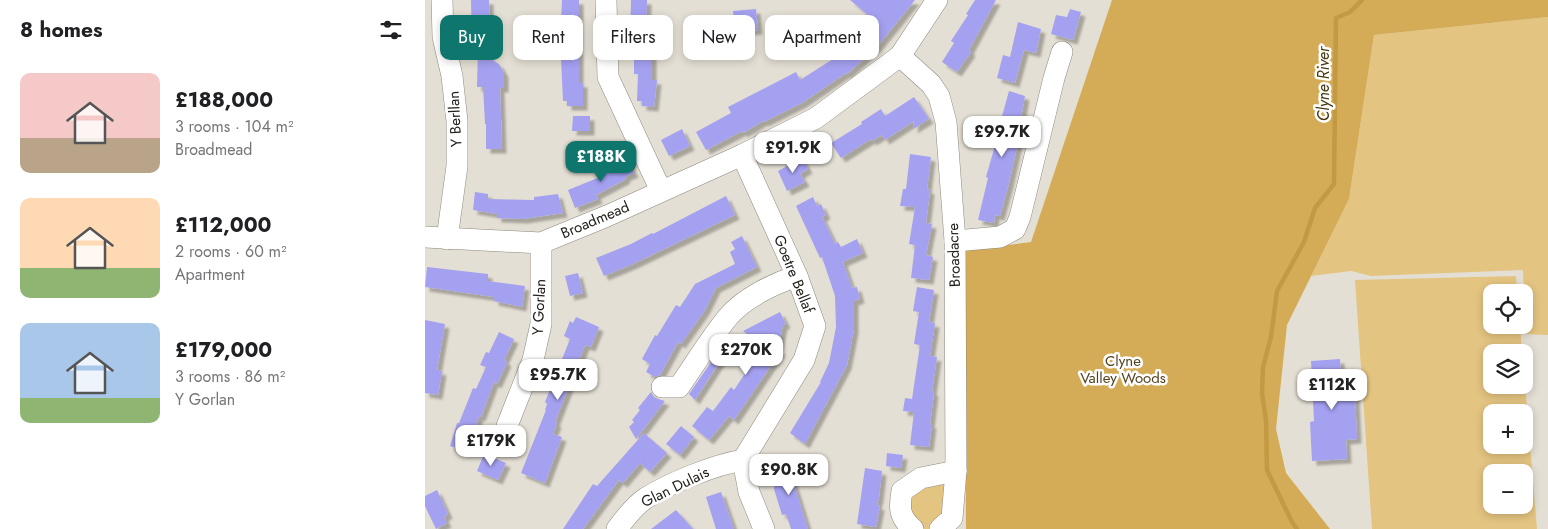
<!DOCTYPE html>
<meta charset="utf-8">
<style>
body{margin:0;font-family:Jost,sans-serif;background:#f6f6f6;color:#202124;height:100vh;display:flex;flex-direction:column;font-size:19px;white-space:nowrap}
*{box-sizing:border-box;margin:0}
p{font-size:16px;color:#757577}
.icon{flex:none;width:28px;height:28px;fill:none;stroke:currentColor;stroke-width:2;stroke-linecap:round;stroke-linejoin:round}
.map{position:relative;flex:1;overflow:hidden}
.side{display:flex;flex-direction:column;background:#fff;width:425px}
.side>*{flex:none}
.guide{position:absolute;left:15px;top:15px;width:475px;height:45px;display:flex;gap:10px}
.controls{position:absolute;left:1058px;top:284px;display:grid;gap:10px}
.controls a{display:grid;place-items:center;width:50px;height:50px;border-radius:10px;background:#fff;box-shadow:0 2px 8px #0003;font-size:25px}
.price{position:absolute;translate:-50% -42px;padding:0 11px;border-radius:10px;background:#fff;color:#222;font-size:16px;line-height:32px;filter:drop-shadow(0 1px 2px #0008)}
.price::after{content:'';position:absolute;left:50%;top:30px;width:15px;height:11px;margin-left:-8px;background:inherit;clip-path:polygon(0 0,100% 0,50% 100%)}
.price.selected{background:#0f766e;color:#fff}
ul{padding:0;list-style:none}
li{display:flex;align-items:center;gap:15px;height:125px;padding:0 20px}
li span{display:grid;place-items:center;flex:none;width:140px;height:100px;border-radius:10px;color:#555}
li>.icon{margin-inline-start:auto}
span .icon{width:60px;height:60px;fill:#fffc;stroke-width:1}
li b{font-size:21px}
h2{display:flex;justify-content:space-between;align-items:center;height:60px;padding:0 20px;font-size:21px}
.pill{padding:0 18px;border-radius:10px;background:#fff;box-shadow:0 2px 8px #0003;font-size:18px;line-height:45px}
.pill.selected{background:#0f766e;color:#fff}
main{display:flex;flex:1;min-height:0}
.map>svg:first-child{display:block}
.green{fill:#e4c481;fill-rule:evenodd}
.forest{fill:#d4ac57}
.lines{fill:none;stroke-linecap:round;stroke-linejoin:round}
.stream{stroke:#c19a43;stroke-width:4.5}
.building{fill:#a5a1f1;filter:url(#shadow)}
.minor-casing{stroke:#8e897f;stroke-width:22}
.minor{stroke:#fff;stroke-width:21}
.labels{text-anchor:middle;stroke-width:5;stroke-linejoin:round;paint-order:stroke}
.street-label{font-size:15px;fill:#22201c;stroke:#fff}
.park-label{font-size:15px;fill:#54431f;stroke:#fff}
.water-label{font-size:16px;font-style:italic;fill:#483812;stroke:#fff}
</style>
<main>
<section class="side">
<h2>8 homes<svg class="icon" aria-label="filters" viewBox="0 0 24 24"><path d="M4 7h16M4 17h16"/><circle cx="9" cy="7" r="2"/><circle cx="15" cy="17" r="2"/></svg></h2>
<ul>
<li><span style="background:linear-gradient(#f6c9c9 65%,#b9a48a 0)"><svg class="icon" aria-label="home" viewBox="0 0 24 24"><path d="M3 11l9-7 9 7M6 9v11h12V9"/></svg></span><div><b>£188,000</b><p>3 rooms · 104 m²</p><p>Broadmead</p></div></li>
<li><span style="background:linear-gradient(#ffd9b3 70%,#8fb573 0)"><svg class="icon" aria-label="home" viewBox="0 0 24 24"><path d="M3 11l9-7 9 7M6 9v11h12V9"/></svg></span><div><b>£112,000</b><p>2 rooms · 60 m²</p><p>Apartment</p></div></li>
<li><span style="background:linear-gradient(#a9c7e8 75%,#8fb573 0)"><svg class="icon" aria-label="home" viewBox="0 0 24 24"><path d="M3 11l9-7 9 7M6 9v11h12V9"/></svg></span><div><b>£179,000</b><p>3 rooms · 86 m²</p><p>Y Gorlan</p></div></li>
</ul>
</section>
<div class="map">
<svg width="1123" height="529" viewBox="0 0 1123 529">
<defs>
<filter id="shadow"><feDropShadow dx="4.5" dy="4.5" stdDeviation="1" flood-color="#0004"/></filter>
</defs>
<rect width="100%" height="100%" fill="#e4dfd4"/>
<g class="green">
<polygon points="1123,17 1123,335 1101,334 1098,270 946,276 926,271 886,276 924,199 949,35"/>
<path d="M1091,276L1092,292H1066V325H1095L1097,352H1066V385H1099V371L1112,529H947L930,280ZM1066,412H1099V445H1066ZM1066,472H1099V505H1066Z"/>
<polygon points="531,471 515,529 488,529 477,491"/>
</g>
<polygon class="forest" points="687,0 1123,0 1123,17 949,35 924,199 862,325 851,429 861,473 905,529 541,529 539,251 606,242"/>
<g class="lines">
<polyline class="stream" points="872,529 867,522 842,470 841,420 837,393 838,367 846,337 852,291 879,242 890,208 909,184 911,18 925,12 937,0"/>
</g>
<g class="building">
<polygon points="46,0 64,0 65,59 74,64 79,73 79,88 75,88 77,149 61,149 61,124 60,124 58,87 52,87 53,47 47,47"/>
<polygon points="137,0 154,0 154,83 158,83 158,106 142,106 142,101 138,101 135,38"/>
<polygon points="206,0 222,0 221,45 227,45 227,80 232,80 229,107 217,106 217,101 212,101 213,74 209,74 209,41 205,41"/>
<polygon points="425,0 490,0 451,48 422,74 421,73 377,103 339,122 338,121 318,133 317,131 281,150 271,132 306,113 303,107 371,72 375,80 408,59 406,57 444,22 439,18 442,14"/>
<polygon points="550,0 571,0 544,50 546,52 532,72 517,62 529,43 526,41 543,15 541,14"/>
<polygon points="331,9 333,30 310,32 308,11"/>
<polygon points="645,9 656,12 648,40 626,34 631,15 642,17"/>
<polygon points="593,22 616,29 611,53 599,50 590,83 572,78 578,55 585,57"/>
<polygon points="584,91 600,96 594,128 596,129 584,183 575,216 570,215 569,223 553,220 563,178 561,177 571,142 568,141 573,119 576,120"/>
<polygon points="489,97 504,119 488,129 489,121 460,140 457,135 447,141 446,139 416,158 406,143 437,124 436,122 456,109 460,116"/>
<polygon points="148,116 165,116 165,131 147,131"/>
<polygon points="257,129 265,146 244,156 236,140"/>
<polygon points="485,154 506,157 502,189 505,190 501,223 507,224 501,255 508,257 504,280 486,278 490,245 484,244 490,207 475,206 478,189 481,189"/>
<polygon points="200,157 209,173 200,177 201,179 171,195 173,199 150,208 143,190 175,177 172,172"/>
<polygon points="377,158 383,169 375,174 380,182 362,191 353,171"/>
<polygon points="50,192 63,194 63,199 109,200 109,197 133,194 138,213 98,219 72,218 72,214 48,210"/>
<polygon points="301,196 310,215 208,264 179,276 171,258 206,244 227,233 228,234"/>
<polygon points="388,197 392,206 396,204 401,215 397,217 410,244 413,242 416,247 432,239 438,253 418,262 427,288 432,287 435,299 429,301 429,329 422,365 380,444 365,433 396,382 395,382 404,363 411,327 410,296 397,257 395,258 371,206"/>
<polygon points="317,236 332,267 291,288 280,310 256,344 253,342 235,375 230,377 221,372 225,364 217,359 230,335 232,336 251,305 255,307 270,284 310,264 305,252 310,249 306,242"/>
<polygon points="2,267 63,274 63,281 100,286 97,307 69,301 69,297 0,287"/>
<polygon points="153,273 158,293 145,296 140,276"/>
<polygon points="492,287 509,290 504,322 510,323 505,356 512,357 507,391 509,392 505,424 507,424 504,447 485,445 489,412 478,411 480,398 487,399 495,345 489,344 494,312 488,311"/>
<polygon points="355,312 361,324 358,325 353,349 356,351 309,420 304,416 284,440 267,426 282,407 288,411 306,387 309,390 335,351 331,348 334,343 318,331"/>
<polygon points="151,317 174,327 166,347 160,345 130,422 132,423 128,434 137,437 120,483 96,473 121,410 120,410 122,404 120,402 145,339 139,336 145,321 148,323"/>
<polygon points="0,320 20,324 12,370 17,371 13,395 0,393"/>
<polygon points="74,332 89,339 79,360 82,362 72,384 69,382 56,417 54,416 43,452 25,446 32,423 34,423 48,388 51,389 61,367 55,365 61,352 64,353"/>
<polygon points="304,336 310,338 270,400 264,394"/>
<polygon points="915,359 916,374 929,373 932,439 921,440 922,459 887,461 885,422 889,421 886,361"/>
<polygon points="226,392 230,398 240,401 211,439 204,427 209,422 207,420 215,410 213,408"/>
<polygon points="256,426 269,437 255,455 241,444"/>
<polygon points="219,433 242,453 225,472 215,463 198,483 194,480 158,529 138,529 168,484 172,486"/>
<polygon points="462,453 478,455 476,468 461,466"/>
<polygon points="59,454 81,463 73,480 52,471"/>
<polygon points="354,460 371,463 368,481 383,529 366,529 361,514 357,515 349,489"/>
<polygon points="440,468 457,471 454,497 452,505 455,506 451,527 432,524"/>
<polygon points="12,490 23,514 19,517 22,523 11,529 0,506 0,496"/>
<polygon points="296,492 309,529 291,529 281,497"/>
<polygon points="251,510 268,529 226,529"/>
</g>
<g class="lines">
<defs>
<g id="minor">
<polyline points="17,0 18,37 27,76 32,121 32,166 22,239"/>
<polyline points="181,0 183,77 236,191"/>
<polyline points="475,56 506,84 514,96 521,122 530,241 531,471 527,518 515,529"/>
<polyline points="317,155 372,276 390,326 379,360 318,460 324,492 339,529"/>
<polyline points="0,237 116,243 182,216 317,155 391,118 475,56 512,0"/>
<polyline points="530,241 575,237 590,229 595,217 629,78 637,52"/>
<path d="M237,387H254C270,364 285,339 303,317C319,298 348,284 372,276"/>
<polyline points="82,426 108,360 116,324 116,243"/>
<path d="M192,529C200,518 209,506 221,498C247,482 289,465 318,460"/>
<path d="M488,529C474,517 474,508 477,491L496,478L531,471"/>
</g>
</defs>
<use href="#minor" class="minor-casing"/>
<use href="#minor" class="minor"/>
</g>
<g class="labels">
<g class="street-label">
<text transform="translate(30 119) rotate(-93)" y="5">Y Berllan</text>
<text transform="translate(170 220) rotate(-23)" y="5">Broadmead</text>
<text transform="translate(529 255) rotate(-92)" y="5">Broadacre</text>
<text transform="translate(369 274) rotate(68)" y="5">Goetre Bellaf</text>
<text transform="translate(114 307) rotate(-87)" y="5">Y Gorlan</text>
<text transform="translate(250 487) rotate(-26)" y="5">Glan Dulais</text>
</g>
<g class="park-label">
<text x="698" y="366">Clyne<tspan x="698" dy="17">Valley Woods</tspan></text>
</g>
<g class="water-label">
<text transform="translate(898 84) rotate(-90)" y="6">Clyne River</text>
</g>
</g>
</svg>
<div class="controls">
<a><svg class="icon" aria-label="locate" viewBox="0 0 24 24"><circle cx="12" cy="12" r="6"/><path d="M12 2v4M12 18v4M2 12h4M18 12h4"/></svg></a>
<a><svg class="icon" aria-label="layers" viewBox="0 0 24 24"><path d="M12 4l9 5-9 5-9-5zM3 14l9 5 9-5"/></svg></a>
<a>+</a>
<a>−</a>
</div>
<b class="price" style="left:577px;top:158px">£99.7K</b>
<b class="price" style="left:368px;top:174px">£91.9K</b>
<b class="price selected" style="left:176px;top:183px">£188K</b>
<b class="price" style="left:321px;top:376px">£270K</b>
<b class="price" style="left:133px;top:401px">£95.7K</b>
<b class="price" style="left:907px;top:411px">£112K</b>
<b class="price" style="left:66px;top:467px">£179K</b>
<b class="price" style="left:364px;top:496px">£90.8K</b>
<div class="guide">
<a class="pill selected">Buy</a>
<a class="pill">Rent</a>
<a class="pill">Filters</a>
<a class="pill">New</a>
<a class="pill">Apartment</a>
</div>
</div>
</main>
